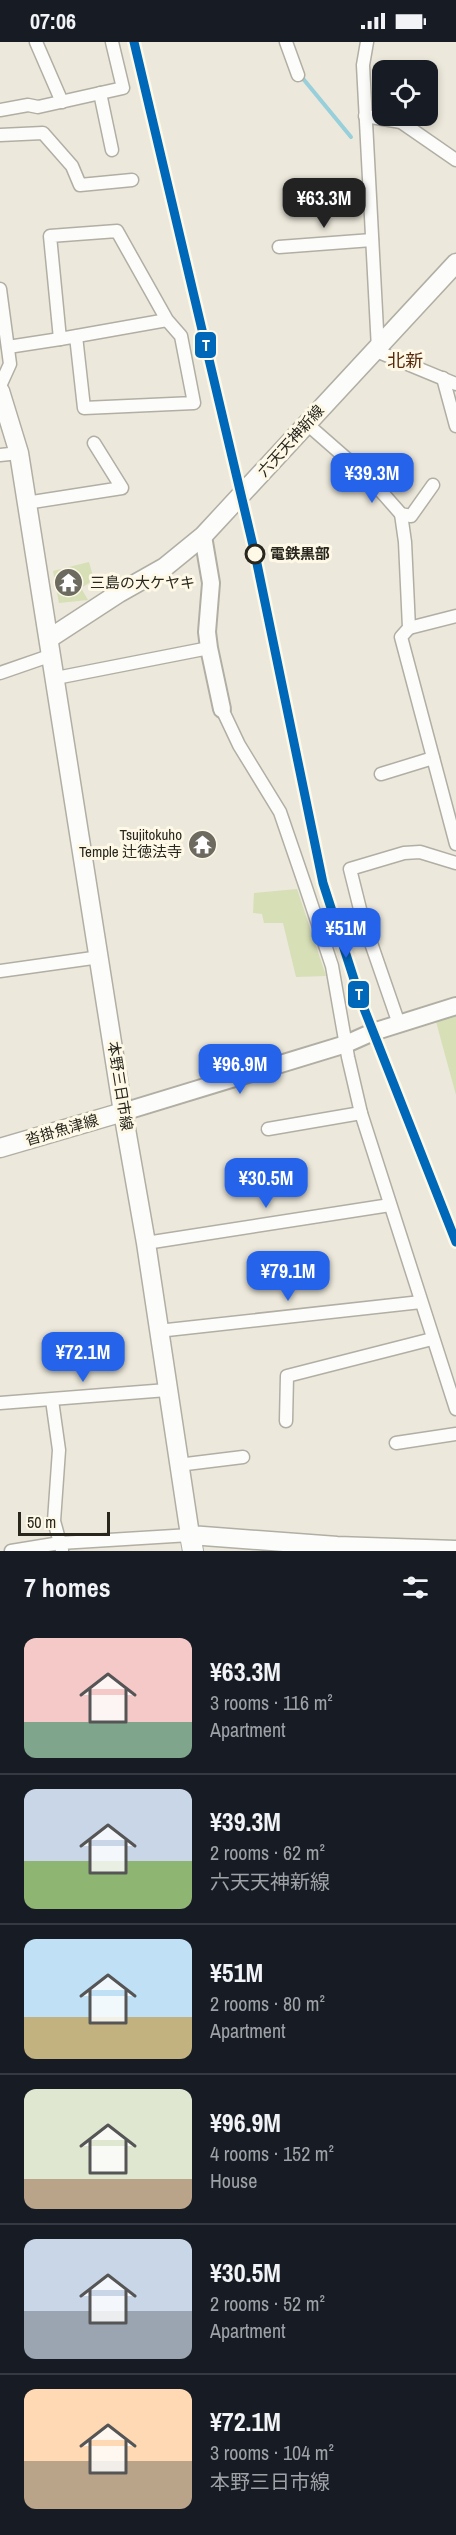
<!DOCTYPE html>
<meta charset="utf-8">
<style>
body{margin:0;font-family:"Archivo Narrow","Noto Sans JP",sans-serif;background:#242831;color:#f1f3f6;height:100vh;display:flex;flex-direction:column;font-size:22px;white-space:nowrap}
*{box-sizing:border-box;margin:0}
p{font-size:20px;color:#9ea1a6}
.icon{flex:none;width:33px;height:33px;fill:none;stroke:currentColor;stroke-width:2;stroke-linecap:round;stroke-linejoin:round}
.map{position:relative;height:1509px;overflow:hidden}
.panel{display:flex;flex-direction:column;background:#171b24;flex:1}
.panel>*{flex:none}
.fabs{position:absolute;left:372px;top:18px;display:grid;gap:12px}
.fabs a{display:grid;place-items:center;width:66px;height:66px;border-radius:12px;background:#171b24;box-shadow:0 3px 9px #0003;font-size:30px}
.scale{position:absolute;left:18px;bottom:15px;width:92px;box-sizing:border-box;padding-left:6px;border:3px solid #28261d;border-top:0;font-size:16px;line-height:21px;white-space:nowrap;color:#28261d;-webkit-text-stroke:4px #fef9e7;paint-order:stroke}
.price{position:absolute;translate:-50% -51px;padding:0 14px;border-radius:12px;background:#2563eb;color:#fff;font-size:20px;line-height:39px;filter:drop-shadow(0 2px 3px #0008)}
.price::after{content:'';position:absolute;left:50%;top:36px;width:18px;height:14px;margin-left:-9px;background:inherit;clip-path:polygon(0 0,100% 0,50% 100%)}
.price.current{background:#222;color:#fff}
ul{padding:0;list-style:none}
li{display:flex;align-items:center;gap:18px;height:150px;padding:0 24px}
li+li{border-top:2px solid #363941}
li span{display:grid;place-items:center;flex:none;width:168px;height:120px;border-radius:12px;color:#555}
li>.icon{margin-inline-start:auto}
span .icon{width:72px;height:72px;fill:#fffc;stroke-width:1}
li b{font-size:26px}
h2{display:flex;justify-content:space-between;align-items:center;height:72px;padding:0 24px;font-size:26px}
.status{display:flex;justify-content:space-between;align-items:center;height:42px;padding:0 30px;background:#171b24;direction:ltr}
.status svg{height:16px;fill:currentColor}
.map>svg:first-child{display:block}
.green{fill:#d7dfb7}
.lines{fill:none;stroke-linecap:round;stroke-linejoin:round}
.stream{stroke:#97cfda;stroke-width:4}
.minor-casing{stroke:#b1aea4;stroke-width:15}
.tertiary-casing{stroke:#b1aea4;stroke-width:20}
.secondary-casing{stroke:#b1aea4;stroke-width:21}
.primary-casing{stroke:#b1aea4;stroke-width:22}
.minor{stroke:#fcfcfa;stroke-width:12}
.tertiary{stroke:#fcfcfa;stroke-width:16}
.secondary{stroke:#fcfcfa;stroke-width:18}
.primary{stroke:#fcfcfa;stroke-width:20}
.rail-1-casing{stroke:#fef9e7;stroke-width:14}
.rail-1{stroke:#0068b9;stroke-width:9}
.stop-dot{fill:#fef9e7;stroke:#28261d;stroke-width:3}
.labels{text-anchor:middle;stroke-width:6;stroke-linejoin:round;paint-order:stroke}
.street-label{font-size:15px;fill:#28261d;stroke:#fef9e7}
.stop-label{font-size:15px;font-weight:bold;fill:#28261d;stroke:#fef9e7;text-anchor:start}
.poi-label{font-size:15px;fill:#28261d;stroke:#fef9e7;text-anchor:start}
.quarter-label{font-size:18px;fill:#582a0c;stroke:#fef9e7}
.line-badge{stroke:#fef9e7;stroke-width:2}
.badge-label{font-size:16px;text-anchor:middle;font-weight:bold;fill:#fff}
</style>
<div class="status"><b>07:06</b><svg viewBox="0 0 49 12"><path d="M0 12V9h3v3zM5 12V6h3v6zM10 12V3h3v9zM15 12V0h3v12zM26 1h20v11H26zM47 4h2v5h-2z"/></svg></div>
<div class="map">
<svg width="456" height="1509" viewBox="0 0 456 1509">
<rect width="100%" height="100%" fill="#ece8db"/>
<g class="green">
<polygon points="89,520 94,538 81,546 88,558 59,561 53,529"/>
<polygon points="297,847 326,934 296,935 283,881 264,881 262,872 253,871 254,851"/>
<polygon points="456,970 456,1053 435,976"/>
</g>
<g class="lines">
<polyline class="stream" points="300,33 351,95"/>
<defs>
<g id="minor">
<polyline points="36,0 62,60"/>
<polyline points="286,0 298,33"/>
<polyline points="367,0 363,23 378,307 381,311 456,342"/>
<polyline points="100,51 112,108"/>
<polyline points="0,68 28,63 38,65 123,46 112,0"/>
<polyline points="365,74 401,80 403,74"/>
<polyline points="401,80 456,118"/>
<polyline points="0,93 43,91 72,124 80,143 132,138"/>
<polyline points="279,205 372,198"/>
<polyline points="0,247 10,322 0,344"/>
<polyline points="76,294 84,366 194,361 181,294 167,278 60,297 50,194 117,189 167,278"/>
<polyline points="8,305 60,297"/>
<polyline points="443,336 456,384"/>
<polyline points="307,382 371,438 401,472 411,474 433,443"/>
<polyline points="0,413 19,411"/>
<polyline points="26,461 122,446 94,401"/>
<polyline points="401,472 405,500 409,586 401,595 456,802"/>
<polyline points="409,586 456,574"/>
<polyline points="0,631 52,613"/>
<polyline points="56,636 209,606"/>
<polyline points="222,667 239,703 280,770 305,843 332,924 348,1015 361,1071 456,1367"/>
<polyline points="381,732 433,716"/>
<polyline points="0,929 100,915"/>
<polyline points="399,982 362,875 350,827 404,811 420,810 456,821"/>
<polyline points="268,1087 361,1071"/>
<polyline points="146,1201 390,1163"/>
<polyline points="158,1289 421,1260"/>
<polyline points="52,1358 59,1408 54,1479 62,1508"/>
<polyline points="0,1361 167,1348"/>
<polyline points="286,1379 287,1334 432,1297"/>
<polyline points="396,1401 456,1392"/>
<polyline points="178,1423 243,1415"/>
<polyline points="11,1509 60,1501 190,1493"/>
</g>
<g id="tertiary">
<polyline points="203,494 211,541 207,590 209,606 222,667"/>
<polyline points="123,1070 346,1002 373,990 456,964"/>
</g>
<g id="secondary">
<polyline points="0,349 19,411 123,1070 146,1201 190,1493 337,1504 456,1508"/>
<polyline points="50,596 119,551 165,525 203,494 456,221"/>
<polyline points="0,1106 123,1070"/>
</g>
<polyline id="primary" points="190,1493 193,1509"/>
</defs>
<use href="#minor" class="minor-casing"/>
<use href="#tertiary" class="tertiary-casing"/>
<use href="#secondary" class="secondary-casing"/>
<use href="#primary" class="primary-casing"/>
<use href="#minor" class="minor"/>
<use href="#tertiary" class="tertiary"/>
<use href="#secondary" class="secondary"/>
<use href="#primary" class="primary"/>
<defs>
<polyline id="rail-1" points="134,0 255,512 323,841 361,959 456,1200"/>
</defs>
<use href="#rail-1" class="rail-1-casing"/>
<use href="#rail-1" class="rail-1"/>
</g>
<defs>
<symbol id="temple-disc" viewBox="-11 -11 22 22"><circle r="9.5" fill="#6d6a60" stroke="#fef9e7"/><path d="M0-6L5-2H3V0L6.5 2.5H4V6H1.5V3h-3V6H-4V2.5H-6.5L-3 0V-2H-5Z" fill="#fff"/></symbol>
</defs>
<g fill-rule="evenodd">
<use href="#temple-disc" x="52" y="524" width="33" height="33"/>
<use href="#temple-disc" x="186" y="786" width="33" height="33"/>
</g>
<circle class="stop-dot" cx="255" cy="512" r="9"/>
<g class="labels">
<g class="street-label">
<text transform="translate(291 399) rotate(-48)" y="5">六天天神新線</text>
<text transform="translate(120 1044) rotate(81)" y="5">本野三日市線</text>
<text transform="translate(62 1088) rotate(-16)" y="5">沓掛魚津線</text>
</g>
<g class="stop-label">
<text x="270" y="517">電鉄黒部</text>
</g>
<g class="poi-label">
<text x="90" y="546">三島の大ケヤキ</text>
<text x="182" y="798" text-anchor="end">Tsujitokuho<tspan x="182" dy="17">Temple 辻徳法寺</tspan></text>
</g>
<g class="quarter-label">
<text x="405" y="325">北新</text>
</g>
</g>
<g class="line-badge">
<rect x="194" y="289" width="23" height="28" rx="6" fill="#0068b9"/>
<rect x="347" y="938" width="23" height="29" rx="6" fill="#0068b9"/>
</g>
<g class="badge-label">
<text x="206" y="309">T</text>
<text x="359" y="958">T</text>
</g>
</svg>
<div class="fabs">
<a><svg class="icon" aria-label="locate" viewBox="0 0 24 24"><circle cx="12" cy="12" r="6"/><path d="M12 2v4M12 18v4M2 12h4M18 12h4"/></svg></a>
</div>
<div class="scale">50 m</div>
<b class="price current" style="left:324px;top:187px">¥63.3M</b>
<b class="price" style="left:372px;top:462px">¥39.3M</b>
<b class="price" style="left:346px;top:917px">¥51M</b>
<b class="price" style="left:240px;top:1053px">¥96.9M</b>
<b class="price" style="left:266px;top:1167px">¥30.5M</b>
<b class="price" style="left:288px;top:1260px">¥79.1M</b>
<b class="price" style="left:83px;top:1341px">¥72.1M</b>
</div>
<section class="panel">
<h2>7 homes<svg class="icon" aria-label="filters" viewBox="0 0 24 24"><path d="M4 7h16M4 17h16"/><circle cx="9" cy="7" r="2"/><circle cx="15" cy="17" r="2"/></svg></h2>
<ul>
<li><span style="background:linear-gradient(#f6c9c9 70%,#7fa58c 0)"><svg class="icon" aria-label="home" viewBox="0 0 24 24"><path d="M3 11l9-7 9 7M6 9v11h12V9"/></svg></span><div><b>¥63.3M</b><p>3 rooms · 116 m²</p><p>Apartment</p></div></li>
<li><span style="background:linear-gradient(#c9d6e8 60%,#8fb573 0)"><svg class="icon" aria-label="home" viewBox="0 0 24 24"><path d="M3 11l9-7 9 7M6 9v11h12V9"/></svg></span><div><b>¥39.3M</b><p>2 rooms · 62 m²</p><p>六天天神新線</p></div></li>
<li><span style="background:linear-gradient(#bfe0f5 65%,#c2b280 0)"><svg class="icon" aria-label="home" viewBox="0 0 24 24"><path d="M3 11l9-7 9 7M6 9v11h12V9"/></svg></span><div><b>¥51M</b><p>2 rooms · 80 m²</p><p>Apartment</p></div></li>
<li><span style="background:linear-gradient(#dfe7d0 75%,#b9a48a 0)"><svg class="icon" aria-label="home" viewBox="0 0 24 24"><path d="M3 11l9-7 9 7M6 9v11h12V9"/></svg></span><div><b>¥96.9M</b><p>4 rooms · 152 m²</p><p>House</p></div></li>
<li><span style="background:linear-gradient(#c9d6e8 60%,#9aa5b1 0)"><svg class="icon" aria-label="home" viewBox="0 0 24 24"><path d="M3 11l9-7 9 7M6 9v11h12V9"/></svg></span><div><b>¥30.5M</b><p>2 rooms · 52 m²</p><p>Apartment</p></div></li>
<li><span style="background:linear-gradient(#ffd9b3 60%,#b9a48a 0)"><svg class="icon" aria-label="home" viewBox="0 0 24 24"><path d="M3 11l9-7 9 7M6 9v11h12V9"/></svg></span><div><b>¥72.1M</b><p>3 rooms · 104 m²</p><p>本野三日市線</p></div></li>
</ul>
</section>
